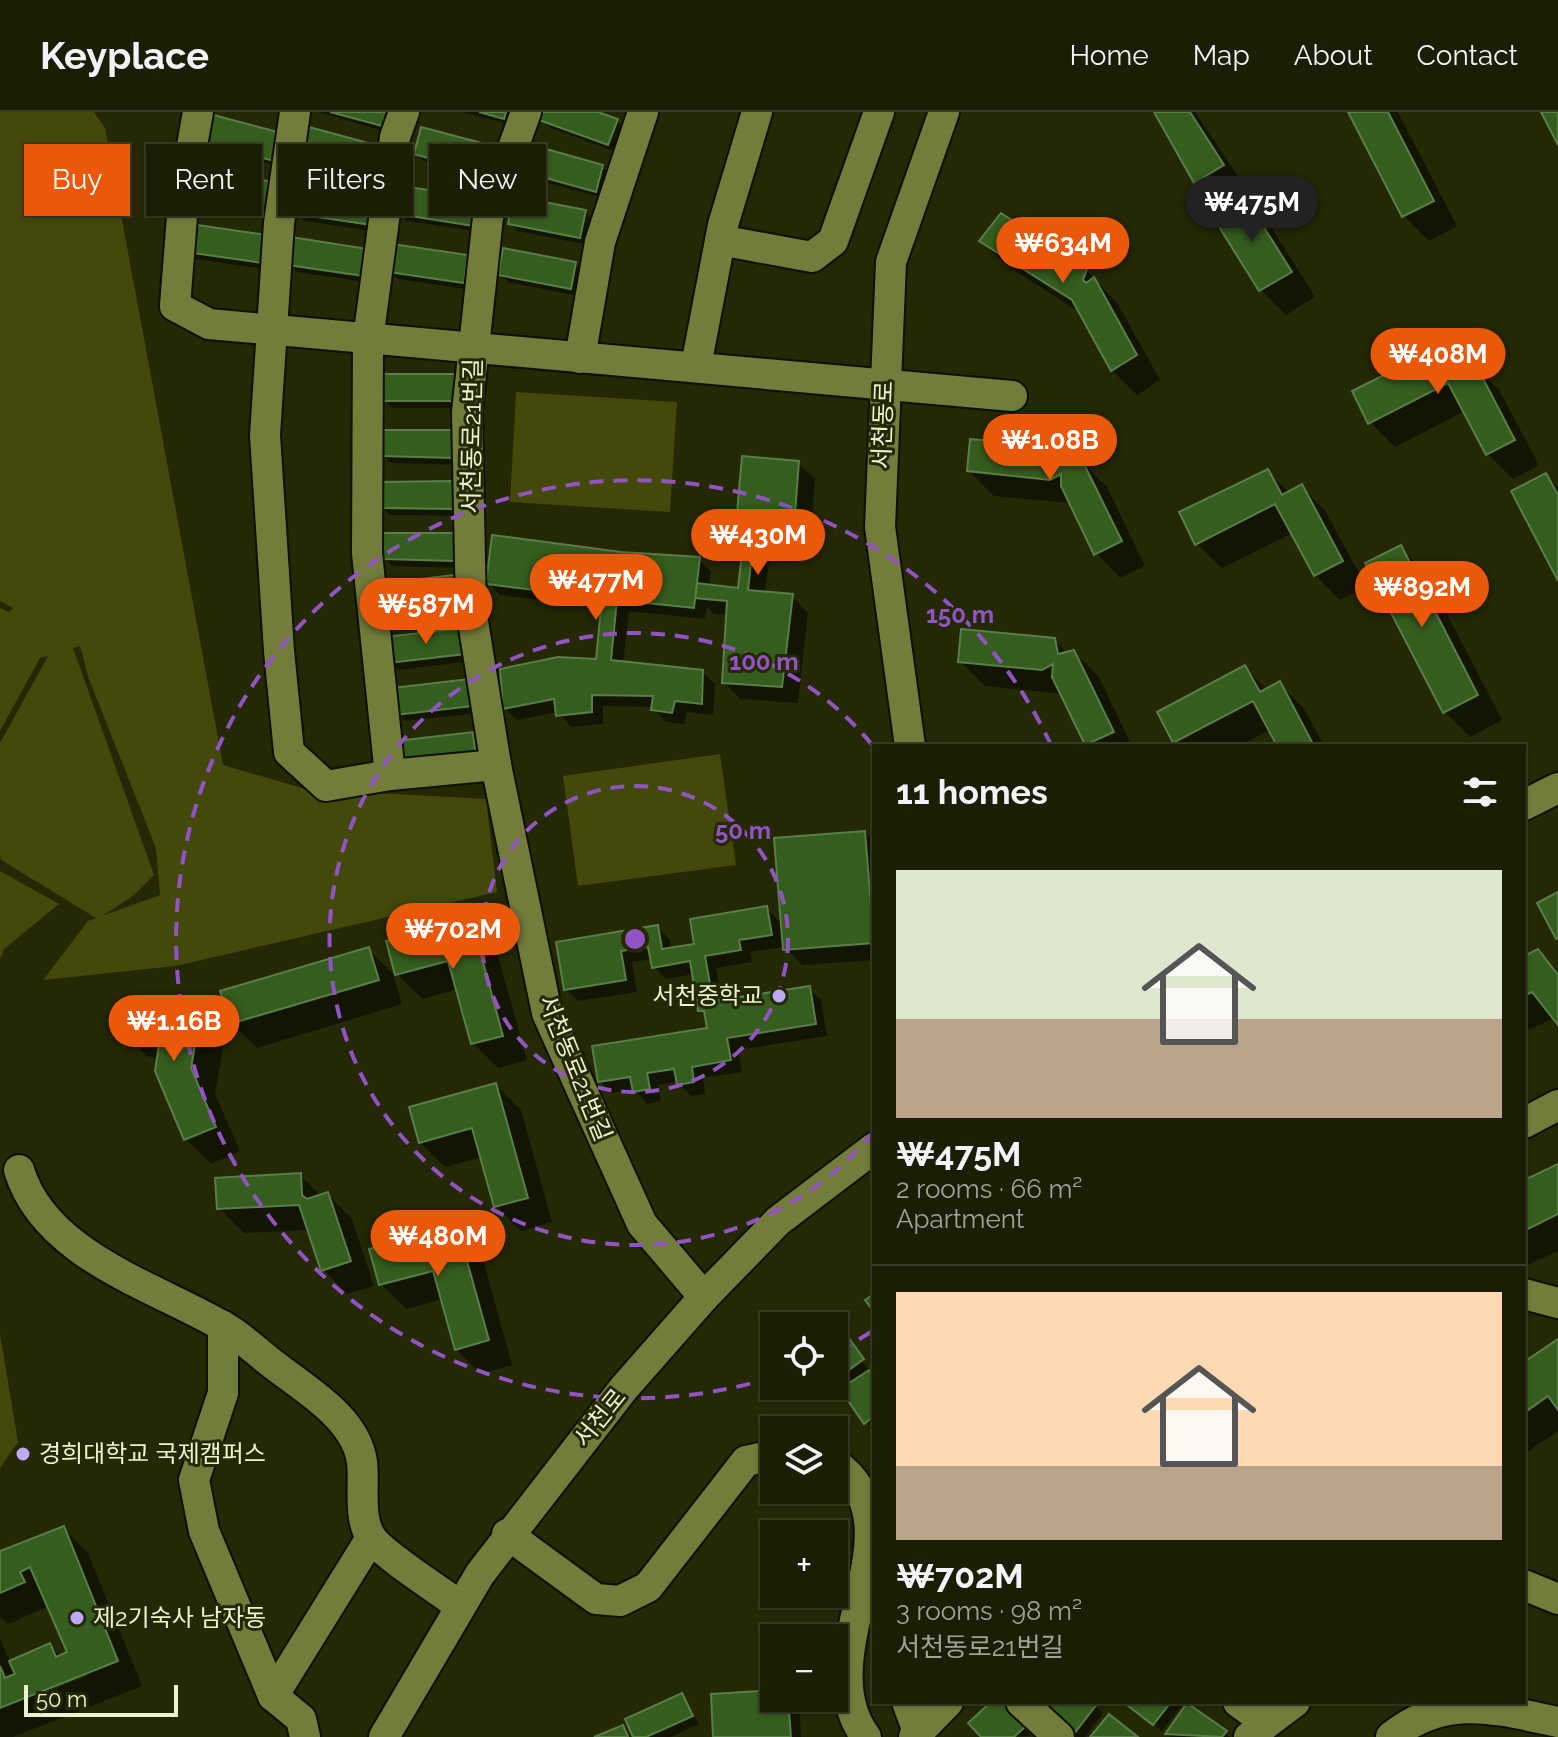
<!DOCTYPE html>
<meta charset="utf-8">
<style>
body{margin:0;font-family:Raleway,"Noto Sans KR",sans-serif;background:#24270e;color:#f1f3f6;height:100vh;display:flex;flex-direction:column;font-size:30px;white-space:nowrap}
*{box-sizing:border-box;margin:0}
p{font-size:26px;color:#a0a29a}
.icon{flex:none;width:44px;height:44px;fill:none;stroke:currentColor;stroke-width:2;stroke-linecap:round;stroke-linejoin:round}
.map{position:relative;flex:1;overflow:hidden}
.sheet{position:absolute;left:872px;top:632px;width:654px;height:960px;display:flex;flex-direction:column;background:#1b1e04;border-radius:0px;box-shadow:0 2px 6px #0004,0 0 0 2px #393c26}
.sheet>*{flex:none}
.top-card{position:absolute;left:24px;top:32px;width:728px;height:72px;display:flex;gap:16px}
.tools{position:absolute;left:760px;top:1200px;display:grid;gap:16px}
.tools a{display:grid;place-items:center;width:88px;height:88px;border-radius:0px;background:#1b1e04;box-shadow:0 2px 6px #0004,0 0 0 2px #393c26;font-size:40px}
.scale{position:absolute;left:24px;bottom:20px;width:154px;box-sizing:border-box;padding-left:8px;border:4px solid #ecf2d1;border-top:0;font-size:22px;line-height:28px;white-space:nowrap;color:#ecf2d1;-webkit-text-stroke:6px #242805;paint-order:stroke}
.price{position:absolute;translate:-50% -68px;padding:0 18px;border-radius:28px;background:#ea580c;color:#fff;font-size:26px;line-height:52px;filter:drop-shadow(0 2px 4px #0008)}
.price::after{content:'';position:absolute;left:50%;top:48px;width:24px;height:18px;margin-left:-12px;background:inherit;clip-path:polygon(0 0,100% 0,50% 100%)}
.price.current{background:#222;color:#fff}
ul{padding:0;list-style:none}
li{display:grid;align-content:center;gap:16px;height:424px;padding:0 24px}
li+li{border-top:2px solid #393c26}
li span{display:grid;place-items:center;height:248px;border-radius:0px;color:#555}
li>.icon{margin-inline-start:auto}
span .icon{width:144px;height:144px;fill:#fffc;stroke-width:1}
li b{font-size:34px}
h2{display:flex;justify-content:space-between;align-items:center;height:96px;padding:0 24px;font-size:34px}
.tag{padding:0 28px;border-radius:0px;background:#1b1e04;box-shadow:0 2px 6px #0004,0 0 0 2px #393c26;font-size:28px;line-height:72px}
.tag.current{background:#ea580c;color:#fff}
header{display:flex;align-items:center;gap:48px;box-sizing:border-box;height:112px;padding:0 40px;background:#1b1e04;border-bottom:2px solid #393c26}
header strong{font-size:38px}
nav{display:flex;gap:44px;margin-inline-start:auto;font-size:28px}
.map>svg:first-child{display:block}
.green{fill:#42490b;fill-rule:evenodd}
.shadow{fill:#0007;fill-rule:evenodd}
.building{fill:#355d1d;stroke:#5a7e48;stroke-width:2}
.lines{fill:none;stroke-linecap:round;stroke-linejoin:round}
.minor-casing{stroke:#0e1001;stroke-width:34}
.minor{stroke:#737c3b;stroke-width:30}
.ring{fill:none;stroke:#9254c3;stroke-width:4;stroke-dasharray:14 10}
.poi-dot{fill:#bda9f5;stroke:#242805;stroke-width:3}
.labels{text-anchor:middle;stroke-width:6;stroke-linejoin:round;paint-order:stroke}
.street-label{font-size:24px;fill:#ecf2d1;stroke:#242805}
.poi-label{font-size:24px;fill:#ecf2d1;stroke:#242805;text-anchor:start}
.centre{fill:#9254c3;stroke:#242805;stroke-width:4}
.ring-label{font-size:24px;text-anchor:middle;font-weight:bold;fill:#9254c3;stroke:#242805;stroke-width:6;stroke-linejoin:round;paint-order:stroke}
</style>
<header>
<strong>Keyplace</strong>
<nav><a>Home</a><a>Map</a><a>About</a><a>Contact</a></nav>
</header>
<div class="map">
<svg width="1558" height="1625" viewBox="0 0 1558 1625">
<rect width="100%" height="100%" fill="#242805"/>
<g class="green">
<path d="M0,0H94L105,16L223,653L305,677L486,687L497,780L175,854L43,868L88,809L96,806L1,748L0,743V631L48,544L40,546L0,619V496L9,500L13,496L0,489ZM80,534L89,567L156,736L160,783L102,804L133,784L154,763L73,536Z"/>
<polygon points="516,280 677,290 670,400 510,390"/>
<polygon points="720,642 736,753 578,774 563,664"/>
<polygon points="0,759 59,792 4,837 0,847"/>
<polygon points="0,1222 18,1330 0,1356"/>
</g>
<g class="shadow">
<polygon points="319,0 399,0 393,22"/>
<polygon points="462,0 516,0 512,13"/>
<polygon points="544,0 592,0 617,9 624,17 616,40 549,15 541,8"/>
<polygon points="1151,0 1195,0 1247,78 1220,95 1195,70 1159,5"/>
<polygon points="1350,0 1398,0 1457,114 1429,129 1404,104"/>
<polygon points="212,5 285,56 213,37 205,29"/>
<polygon points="382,36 384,69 311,49 304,42"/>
<polygon points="492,36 499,44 493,68 424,49 416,42"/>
<polygon points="602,55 610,63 603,86 534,67 526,59"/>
<polygon points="273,71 278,104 204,93 196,85"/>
<polygon points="375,87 379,120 305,109 298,101"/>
<polygon points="477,87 484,95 481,120 407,109 399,101"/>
<polygon points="1245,88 1270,113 1315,185 1286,203 1261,178 1216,106"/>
<polygon points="585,100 592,108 588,133 518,119 510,111"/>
<polygon points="266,125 270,158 196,147 188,139"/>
<polygon points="981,129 1086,158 1118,192 1160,268 1137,283 1112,258 1081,201 1006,153"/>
<polygon points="468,145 475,153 472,178 398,167 390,160"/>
<polygon points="375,146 371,171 297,160 290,153"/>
<polygon points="575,152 583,160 578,184 508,170 500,163"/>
<polygon points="1440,238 1462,260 1474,253 1499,278 1539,353 1513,367 1488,342 1465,299 1395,335 1370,310"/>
<polygon points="456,264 464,296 393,296 385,289"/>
<polygon points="453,320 461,353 391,351 383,343"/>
<polygon points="1063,338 1077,351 1082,350 1107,375 1145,454 1120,466 1096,441 1071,391 994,384 969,359"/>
<polygon points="798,351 815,367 809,444 770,440 765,481 792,484 808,501 798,591 740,587 724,570 728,503 714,502 707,495 705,507 629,499 623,551 702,560 715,572 713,603 687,600 684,612 666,610 653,595 603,594 603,612 571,615 558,600 517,608 505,596 597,549 603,496 500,483 488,471 621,442 699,447 711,460 709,474 740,479 745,431 737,423"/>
<polygon points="1267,359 1289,381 1302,375 1326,400 1366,474 1340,488 1315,463 1293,421 1222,456 1197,432"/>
<polygon points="1546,364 1558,376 1558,465"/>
<polygon points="452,371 460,379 460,404 390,403 382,395"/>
<polygon points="454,423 462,456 392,454 384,446"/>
<polygon points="1400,436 1425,460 1502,608 1470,625 1445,600"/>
<polygon points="461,464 472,496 398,504 391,497"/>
<polygon points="461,518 472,549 399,558 391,550"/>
<polygon points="1054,528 1068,542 1074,540 1099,565 1132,634 1089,634 1063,582 985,574 960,549"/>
<polygon points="1245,556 1267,578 1279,572 1304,596 1324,634 1279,634 1271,617 1239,634 1179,634 1175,630"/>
<polygon points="468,569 479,601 406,609 398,602"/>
<polygon points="472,622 480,630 483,653 410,662"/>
<polygon points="865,721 874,730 874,848 802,853 785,835 750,840 752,850 716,856 722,890 809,876 821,888 827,924 738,938 742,960 703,966 705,982 691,984 678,970 658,973 661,989 647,992 634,977 612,981 600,969 709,918 707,905 700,898 694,862 666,867 654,855 653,847 632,850 637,880 578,889 566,877 558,831 658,815 670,828 671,838 696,834 767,797 783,813"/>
<polygon points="470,808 495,833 527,948 498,956 473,931 458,877 422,887 397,862"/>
<polygon points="368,837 393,862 402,892 257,936 232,911"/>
<polygon points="1537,840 1558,860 1558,910 1555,906 1524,920 1524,846"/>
<polygon points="199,905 224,930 215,982 240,1039 211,1052 186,1027 159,946 147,944 122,919"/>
<polygon points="496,973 521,998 552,1110 521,1119 496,1094 482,1045 445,1055 420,1030"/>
<polygon points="1558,1054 1558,1139 1524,1155 1524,1070"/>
<polygon points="300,1063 321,1084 327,1082 352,1107 374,1174 347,1182 323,1157 309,1118 244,1121 219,1096"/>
<polygon points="456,1115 481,1140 512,1253 481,1262 456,1237 443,1187 406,1197 381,1172"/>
<polygon points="843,1221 874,1266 874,1327 870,1321 873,1318 834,1263 834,1228"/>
<polygon points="1558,1229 1558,1319 1524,1342 1524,1252"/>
<path d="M63,1416L88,1441L142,1574L13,1625H0V1527L11,1551L50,1533L61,1545L70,1541L49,1494L8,1512L0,1505V1441ZM85,1560L87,1564L36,1584V1580Z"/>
<polygon points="774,1580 774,1586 793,1586 799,1591 801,1625 715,1625"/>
<polygon points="682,1584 699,1612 671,1625 635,1625"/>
<polygon points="994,1590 1000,1590 1031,1624 984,1625"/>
<polygon points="1049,1590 1091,1590 1103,1601 1085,1625 1077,1625 1051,1605"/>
<polygon points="1124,1590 1181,1590 1183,1592 1162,1619"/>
<polygon points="1225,1620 1230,1625 1170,1625 1167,1622"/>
</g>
<g class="building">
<polygon points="330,0 390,0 386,15"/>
<polygon points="479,0 506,0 504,7"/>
<polygon points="541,0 598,0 618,7 608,33 539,8"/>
<polygon points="1154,0 1190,0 1224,53 1194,71"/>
<polygon points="1348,0 1388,0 1434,89 1402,105"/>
<polygon points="1541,0 1558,0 1558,33"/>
<polygon points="210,2 285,22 278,50 203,30"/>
<polygon points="309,15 383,35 376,62 301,42"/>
<polygon points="421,15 493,34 485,62 414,42"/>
<polygon points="532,33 603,53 596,80 524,60"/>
<polygon points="198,58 274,70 270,97 194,86"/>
<polygon points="299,74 376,86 372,113 296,102"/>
<polygon points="401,74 478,85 474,114 397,102"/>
<polygon points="513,84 586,98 580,126 508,112"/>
<polygon points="1245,85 1292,160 1259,179 1213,105"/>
<polygon points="1001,101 1087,157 1083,168 1086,171 1094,165 1137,243 1111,259 1072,188 979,129"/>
<polygon points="190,112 267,123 263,151 186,140"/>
<polygon points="291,125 368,137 364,164 287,153"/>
<polygon points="392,132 468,143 464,171 388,160"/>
<polygon points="503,136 576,150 571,177 498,163"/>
<polygon points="1440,235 1454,262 1475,251 1515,328 1486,343 1448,271 1368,312 1352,279"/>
<polygon points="383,262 456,262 457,289 383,289"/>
<polygon points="378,318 454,318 454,346 381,344"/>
<polygon points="970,327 1064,336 1066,352 1082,348 1122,429 1094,443 1061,374 1061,362 1050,368 967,359"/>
<polygon points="742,344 799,349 793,428 754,425 748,478 793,482 782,575 722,571 727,489 695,486 697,471 738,476 744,423 735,424"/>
<polygon points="1268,357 1282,383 1302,372 1343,449 1314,464 1275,392 1195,433 1179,400"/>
<polygon points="1546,361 1558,383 1558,469 1511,379"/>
<polygon points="453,369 453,397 381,396 377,370"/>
<polygon points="379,421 455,421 455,449 382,447"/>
<polygon points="492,423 621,440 700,445 694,496 617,488 611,548 703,558 702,592 675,589 672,601 651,598 653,584 592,583 592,600 556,604 554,587 503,597 500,557 558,545 596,547 602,486 486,472"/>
<polygon points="1401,433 1478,583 1443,601 1365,451"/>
<polygon points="462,462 465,488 389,497 385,471"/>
<polygon points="462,516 465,542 389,551 386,525"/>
<polygon points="961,517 1055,526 1058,542 1074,538 1114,620 1085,633 1052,565 1053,552 1042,558 958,550"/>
<polygon points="1245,553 1260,580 1280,569 1314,634 1277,634 1253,589 1173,631 1157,600"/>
<polygon points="469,567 472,594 396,603 393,576"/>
<polygon points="473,620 476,646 400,655 397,629"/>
<polygon points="865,719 874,831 783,838 774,726"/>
<polygon points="1558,780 1558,826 1556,827 1537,791"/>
<polygon points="767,794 772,823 739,828 741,838 705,844 713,889 810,874 816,912 727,926 731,948 692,955 694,970 677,973 674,957 647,961 650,977 633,980 630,965 598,970 592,934 707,916 704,899 698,899 690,849 652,856 648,835 621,839 626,868 564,878 556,830 658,813 662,837 694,832 690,807"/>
<polygon points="471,806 503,924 471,932 448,849 395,863 386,829"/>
<polygon points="369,835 379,868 230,912 220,879"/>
<polygon points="1538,837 1558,863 1558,913 1532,880 1524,884 1524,844"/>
<polygon points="125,891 200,904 191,956 216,1015 184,1028 155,959 160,926 120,920"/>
<polygon points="496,971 528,1086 494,1095 472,1016 419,1031 409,995"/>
<polygon points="1558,1052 1558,1102 1524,1119 1524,1068"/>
<polygon points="301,1061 302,1083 307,1087 328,1080 351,1149 321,1159 299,1093 217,1097 215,1066"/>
<polygon points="457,1113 489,1228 455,1238 433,1159 379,1173 369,1137"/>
<polygon points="874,1182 874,1200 865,1188"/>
<polygon points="843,1218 864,1247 835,1268 834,1225"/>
<polygon points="1558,1227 1558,1298 1548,1284 1524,1301 1524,1250"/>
<polygon points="869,1258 874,1265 874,1304 864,1312 840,1277"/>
<polygon points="64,1414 118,1549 0,1596 0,1554 5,1566 15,1562 9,1549 50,1531 56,1545 67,1540 30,1455 20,1460 25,1470 0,1481 0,1439"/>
<polygon points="774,1578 774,1586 788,1586 791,1625 713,1625 711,1582"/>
<polygon points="682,1581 693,1604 646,1625 633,1625 625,1607"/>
<polygon points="991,1590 1002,1590 1025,1615 1014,1625 981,1625 968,1611"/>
<polygon points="1046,1590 1094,1590 1097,1592 1073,1623 1040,1597"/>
<polygon points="1123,1590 1171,1590 1153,1613"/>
<polygon points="1187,1591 1227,1619 1222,1625 1165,1622"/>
<polygon points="1109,1602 1138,1625 1090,1625"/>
<polygon points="623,1613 628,1625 594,1625"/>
</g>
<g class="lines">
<defs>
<g id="minor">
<polyline points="198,0 184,79 175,194 209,212 1012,284"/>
<polyline points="295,0 279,111 265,323 279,539 289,640 326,674 390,663 496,653"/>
<polyline points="526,0 488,105 467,300 471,497 496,653 547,901 642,1112 704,1185"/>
<polyline points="720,128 812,145 833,129 879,0"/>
<polyline points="580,246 600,130 643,0"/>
<polyline points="696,254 723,113 757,0"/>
<polyline points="910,634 880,415 891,150 944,0"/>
<polyline points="390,663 367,441 368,228 395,25 404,0"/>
<polyline points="1524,693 1558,676"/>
<polyline points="1524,1011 1558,993"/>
<path d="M19,1058C45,1144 155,1174 226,1216C243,1226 258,1241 274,1253C306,1278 356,1306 362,1350C365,1373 357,1408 373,1428C387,1445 439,1478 460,1494"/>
<polyline points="1524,1182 1558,1191"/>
<polyline points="223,1214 223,1281 194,1368 204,1419 273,1584"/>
<path d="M834,1351C926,1414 804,1542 866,1625"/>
<polyline points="507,1422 596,1487 620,1489 648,1475 746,1349 774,1343"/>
<polyline points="1524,1473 1558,1487"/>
<polyline points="907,1590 920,1625"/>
<polyline points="1021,1590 1059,1625"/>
<polyline points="1238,1590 1267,1611 1249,1625"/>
<polyline points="1267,1611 1295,1590"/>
<polyline points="305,1625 301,1607 273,1584 371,1426"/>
<polyline points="384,1625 480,1462 624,1276 704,1185 778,1109 874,1036"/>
<polyline points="914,1625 948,1590"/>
<path d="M1391,1625C1445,1581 1495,1597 1558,1610"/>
</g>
</defs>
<use href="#minor" class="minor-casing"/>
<use href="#minor" class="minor"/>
</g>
<g class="ring">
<circle cx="635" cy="827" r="153"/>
<path d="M873 1020A306 306 0 1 1 873 634"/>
<path d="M871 1220A459 459 0 0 1 836 1240M773 1265A459 459 0 1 1 1051 633"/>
</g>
<g class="poi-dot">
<circle cx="779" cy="884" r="8"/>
<circle cx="23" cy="1342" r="8"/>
<circle cx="77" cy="1506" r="8"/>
</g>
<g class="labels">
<g class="street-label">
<text transform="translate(883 313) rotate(-88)" y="8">서천동로</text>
<text transform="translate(472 324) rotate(-89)" y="8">서천동로21번길</text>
<text transform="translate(575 956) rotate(68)" y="8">서천동로21번길</text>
<text transform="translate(600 1306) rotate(-51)" y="8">서천로</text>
</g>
<g class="poi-label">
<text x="763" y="892" text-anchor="end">서천중학교</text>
<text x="39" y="1350">경희대학교 국제캠퍼스</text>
<text x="93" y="1514">제2기숙사 남자동</text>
</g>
</g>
<circle cx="635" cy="827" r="12" class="centre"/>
<g class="ring-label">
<text x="960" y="511">150 m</text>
<text x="764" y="558">100 m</text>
<text x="743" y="727">50 m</text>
</g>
</svg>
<div class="tools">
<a><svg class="icon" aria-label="locate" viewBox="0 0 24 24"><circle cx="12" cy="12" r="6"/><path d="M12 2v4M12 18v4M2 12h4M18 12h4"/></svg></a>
<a><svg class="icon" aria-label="layers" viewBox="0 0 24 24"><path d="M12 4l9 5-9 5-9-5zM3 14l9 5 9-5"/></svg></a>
<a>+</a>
<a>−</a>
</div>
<div class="scale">50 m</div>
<b class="price current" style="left:1252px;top:132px">₩475M</b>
<b class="price" style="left:1063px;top:173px">₩634M</b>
<b class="price" style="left:1438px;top:284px">₩408M</b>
<b class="price" style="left:1050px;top:370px">₩1.08B</b>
<b class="price" style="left:758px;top:465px">₩430M</b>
<b class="price" style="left:596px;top:510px">₩477M</b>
<b class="price" style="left:1422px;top:517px">₩892M</b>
<b class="price" style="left:426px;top:534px">₩587M</b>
<b class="price" style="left:453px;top:859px">₩702M</b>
<b class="price" style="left:174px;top:951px">₩1.16B</b>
<b class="price" style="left:438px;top:1166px">₩480M</b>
<div class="top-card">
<a class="tag current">Buy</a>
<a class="tag">Rent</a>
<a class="tag">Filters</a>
<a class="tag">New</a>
</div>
<section class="sheet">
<h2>11 homes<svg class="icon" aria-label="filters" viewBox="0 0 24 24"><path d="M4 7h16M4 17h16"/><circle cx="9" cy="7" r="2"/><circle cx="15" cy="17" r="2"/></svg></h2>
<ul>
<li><span style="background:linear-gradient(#dfe7d0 60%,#b9a48a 0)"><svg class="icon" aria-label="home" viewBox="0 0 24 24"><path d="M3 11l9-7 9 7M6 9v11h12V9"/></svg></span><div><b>₩475M</b><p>2 rooms · 66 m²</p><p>Apartment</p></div></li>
<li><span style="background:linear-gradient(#ffd9b3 70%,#b9a48a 0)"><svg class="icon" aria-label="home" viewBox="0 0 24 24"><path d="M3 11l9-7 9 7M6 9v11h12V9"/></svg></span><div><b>₩702M</b><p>3 rooms · 98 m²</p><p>서천동로21번길</p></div></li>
</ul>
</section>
</div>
